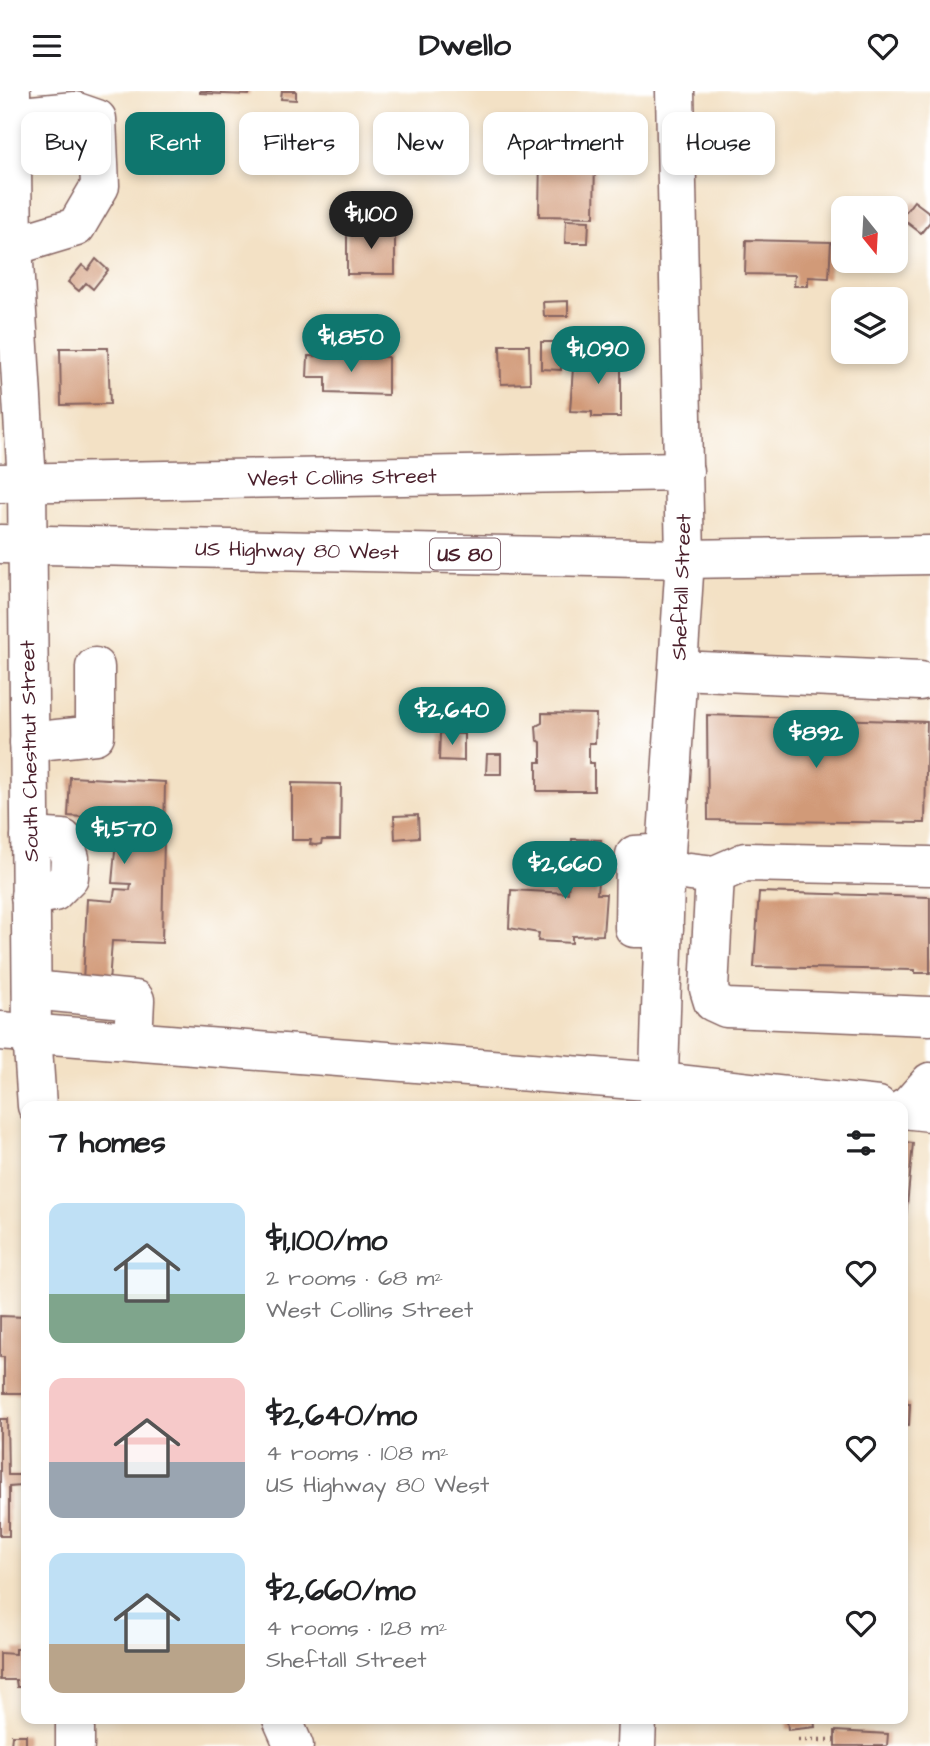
<!DOCTYPE html>
<meta charset="utf-8">
<style>
body{margin:0;font-family:"Architects Daughter",sans-serif;background:#f6f6f6;color:#202124;height:100vh;display:flex;flex-direction:column;font-size:26px;white-space:nowrap}
*{box-sizing:border-box;margin:0}
p{font-size:23px;color:#757577}
.icon{flex:none;width:38px;height:38px;fill:none;stroke:currentColor;stroke-width:2;stroke-linecap:round;stroke-linejoin:round}
.map{position:relative;flex:1;overflow:hidden}
.sheet{position:absolute;left:21px;top:1010px;width:887px;height:623px;display:flex;flex-direction:column;background:#fff;border-radius:14px;box-shadow:0 4px 10px #0003}
.sheet>*{flex:none}
.guide{position:absolute;left:21px;top:21px;width:889px;height:63px;display:flex;gap:14px}
.needle{width:46px;rotate:162deg}
.tools{position:absolute;left:831px;top:105px;display:grid;gap:14px}
.tools a{display:grid;place-items:center;width:77px;height:77px;border-radius:14px;background:#fff;box-shadow:0 4px 10px #0003;font-size:35px}
.price{position:absolute;translate:-50% -60px;padding:0 16px;border-radius:24px;background:#0f766e;color:#fff;font-size:23px;line-height:46px;filter:drop-shadow(0 2px 4px #0008)}
.price::after{content:'';position:absolute;left:50%;top:42px;width:21px;height:16px;margin-left:-10px;background:inherit;clip-path:polygon(0 0,100% 0,50% 100%)}
.price.current{background:#222;color:#fff}
ul{padding:0;list-style:none}
li{display:flex;align-items:center;gap:21px;height:175px;padding:0 28px}
li span{display:grid;place-items:center;flex:none;width:196px;height:140px;border-radius:14px;color:#555}
li>.icon{margin-inline-start:auto}
span .icon{width:84px;height:84px;fill:#fffc;stroke-width:1}
li b{font-size:30px}
h2{display:flex;justify-content:space-between;align-items:center;height:84px;padding:0 28px;font-size:30px}
.chip{padding:0 24px;border-radius:14px;background:#fff;box-shadow:0 4px 10px #0003;font-size:24px;line-height:63px}
.chip.current{background:#0f766e;color:#fff}
header{display:flex;justify-content:space-between;align-items:center;height:91px;padding:0 28px;background:#fff;font-size:32px;font-weight:800}
.map>svg:first-child{display:block}
.building{fill:#d19a78}
.lines{fill:none;stroke-linecap:round;stroke-linejoin:round}
.minor-casing{stroke:#856361;stroke-width:41}
.major-casing{stroke:#856361;stroke-width:41}
.path{stroke:#856361;stroke-width:4.5;stroke-dasharray:2 5;stroke-linecap:butt}
.minor{stroke:#fff;stroke-width:38}
.major{stroke:#fff;stroke-width:38}
.labels{text-anchor:middle;stroke-width:5;stroke-linejoin:round;paint-order:stroke}
.shield{fill:#fff;stroke:#80626b;stroke-width:2}
.shield-label{font-size:19px;font-weight:bold;fill:#4a1f2b}
.street-label{font-size:21px;fill:#4a1f2b;stroke:#fff}
</style>
<header><svg class="icon" aria-label="menu" viewBox="0 0 24 24"><path d="M4 6h16M4 12h16M4 18h16"/></svg>Dwello<svg class="icon" aria-label="heart" viewBox="0 0 24 24"><path d="M12 20l-8-8c-3-5 5-10 8-4 3-6 11-1 8 4z"/></svg></header>
<div class="map">
<svg width="930" height="1655" viewBox="0 0 930 1655">
<rect width="100%" height="100%" fill="#fff"/>
<filter id="ink" filterUnits="userSpaceOnUse"><feTurbulence type="fractalNoise" baseFrequency=".0143" numOctaves="2"/><feDisplacementMap in="SourceGraphic" scale="14" xChannelSelector="R" yChannelSelector="G"/><feConvolveMatrix kernelMatrix="1 2 1 2 8 2 1 2 1" color-interpolation-filters="sRGB"/></filter>
<filter id="wash" filterUnits="userSpaceOnUse"><feTurbulence type="fractalNoise" baseFrequency=".00686" numOctaves="4" result="noise"/><feDisplacementMap in="SourceGraphic" scale="28" xChannelSelector="R" yChannelSelector="G"/><feGaussianBlur stdDeviation="1.57" result="paint"/><feColorMatrix in="noise" values="0 0 0 0 0 0 0 0 0 0 0 0 0 0 0 0 0 1.4 0 .05"/><feComposite in="paint" operator="in"/></filter>
<g filter="url(#wash)">
<rect width="100%" height="100%" fill="#f3e1c5"/>
<g id="blocks">
<g class="building">
<polygon points="200,0 250,0 249,4 200,2"/>
<polygon points="282,0 296,0 296,9 281,8"/>
<polygon points="540,64 595,65 594,126 539,125"/>
<polygon points="914,110 930,122 930,131 921,142 901,127"/>
<polygon points="566,129 589,130 588,152 565,152"/>
<rect x="347" y="136" width="48" height="47"/>
<polygon points="746,149 831,151 829,187 808,186 808,195 794,195 795,184 745,183"/>
<polygon points="96,168 108,179 93,198 86,192 79,200 68,191 82,174 88,179"/>
<polygon points="568,210 568,225 544,225 543,211"/>
<polygon points="541,251 561,251 561,279 541,278"/>
<polygon points="500,254 529,254 530,292 501,293"/>
<polygon points="60,257 108,257 110,313 61,314"/>
<polygon points="589,261 621,262 621,326 592,326 592,321 570,320 573,277 588,278"/>
<polygon points="308,265 388,266 388,304 326,302 326,286 307,286"/>
<polygon points="542,622 596,623 595,652 589,652 589,672 594,672 594,700 537,700 537,671 541,671 541,651 537,649 536,635 542,632"/>
<polygon points="707,624 927,631 925,732 708,729"/>
<polygon points="440,642 464,643 464,670 439,669"/>
<polygon points="487,663 501,663 501,683 486,683"/>
<polygon points="70,686 165,691 162,852 112,850 109,892 83,891 87,808 113,810 115,798 130,799 131,793 112,792 118,728 68,725"/>
<polygon points="292,692 341,693 340,749 322,749 321,753 315,754 310,753 311,749 292,749"/>
<polygon points="418,724 419,746 395,748 394,725"/>
<polygon points="572,748 601,749 597,803 606,803 603,844 572,845 572,852 538,850 539,842 509,837 511,799 568,802"/>
<polygon points="759,801 930,806 930,882 915,882 915,879 754,876"/>
<polygon points="903,1051 913,1052 905,1136 903,1136"/>
<polygon points="0,1225 26,1226 26,1302 4,1302 4,1266 0,1266"/>
<polygon points="903,1313 910,1313 909,1334 903,1333"/>
<polygon points="0,1328 7,1328 8,1384 21,1384 21,1395 9,1396 9,1445 0,1445"/>
<polygon points="15,1558 26,1558 26,1596 17,1596 16,1589 0,1589 0,1562 15,1563"/>
<polygon points="787,1628 814,1628 815,1636 788,1639"/>
<polygon points="835,1640 888,1643 887,1655 835,1655"/>
<polygon points="12,1644 26,1644 26,1655 11,1655"/>
</g>
</g>
</g>
<g filter="url(#ink)">
<use href="#blocks" fill-opacity="0" stroke="#856361" stroke-width="2"/>
<g class="lines">
<defs>
<g id="minor">
<polyline points="11,0 13,155 27,391 32,942 37,1015"/>
<polyline points="11,26 74,20 97,28 100,95 76,136 13,155"/>
<polyline points="0,392 684,380"/>
<polyline points="679,579 920,590"/>
<polyline points="29,651 95,644 95,576"/>
<polyline points="30,746 63,748 70,767 69,786 54,801 30,805"/>
<polyline points="690,781 715,784 745,771 930,775"/>
<polyline points="715,784 709,898 713,911 726,917 930,925"/>
<polyline points="664,837 634,837 635,764 666,762"/>
<polyline points="32,899 135,909 133,950"/>
<polyline points="658,1015 666,762 685,468 675,0"/>
<polyline points="906,1018 930,991"/>
<polyline points="75,1628 75,1655"/>
<polyline points="282,1628 294,1655"/>
<polyline points="636,1655 637,1628"/>
</g>
<g id="major">
<polyline points="0,453 685,468 930,464"/>
<polyline points="0,940 660,991 878,1015"/>
<polyline points="903,1018 930,1021"/>
</g>
</defs>
<use href="#minor" class="minor-casing"/>
<use href="#major" class="major-casing"/>
<polyline class="path" points="798,1649 835,1649"/>
<use href="#minor" class="minor"/>
<use href="#major" class="major"/>
</g>
</g>
<g class="labels">
<rect class="shield" x="430" y="447.5" width="70" height="31" rx="5"/>
<g class="shield-label">
<text x="465" y="470">US 80</text>
</g>
<g class="street-label">
<text transform="translate(342 386) rotate(-1)" y="7">West Collins Street</text>
<text transform="translate(297 459) rotate(1)" y="7">US Highway 80 West</text>
<text transform="translate(681 496) rotate(-88)" y="7">Sheftall Street</text>
<text transform="translate(29 660) rotate(-91)" y="7">South Chestnut Street</text>
</g>
</g>
</svg>
<div class="tools">
<a><svg class="needle" viewBox="-14 -14 28 28"><path d="M0-13l5 13h-10z" fill="#e53935"/><path d="M0 13l5-13h-10z" fill="#757577"/></svg></a>
<a><svg class="icon" aria-label="layers" viewBox="0 0 24 24"><path d="M12 4l9 5-9 5-9-5zM3 14l9 5 9-5"/></svg></a>
</div>
<b class="price current" style="left:371px;top:160px">$1,100</b>
<b class="price" style="left:351px;top:283px">$1,850</b>
<b class="price" style="left:598px;top:295px">$1,090</b>
<b class="price" style="left:452px;top:656px">$2,640</b>
<b class="price" style="left:816px;top:679px">$892</b>
<b class="price" style="left:124px;top:775px">$1,570</b>
<b class="price" style="left:565px;top:810px">$2,660</b>
<div class="guide">
<a class="chip">Buy</a>
<a class="chip current">Rent</a>
<a class="chip">Filters</a>
<a class="chip">New</a>
<a class="chip">Apartment</a>
<a class="chip">House</a>
</div>
<section class="sheet">
<h2>7 homes<svg class="icon" aria-label="filters" viewBox="0 0 24 24"><path d="M4 7h16M4 17h16"/><circle cx="9" cy="7" r="2"/><circle cx="15" cy="17" r="2"/></svg></h2>
<ul>
<li><span style="background:linear-gradient(#bfe0f5 65%,#7fa58c 0)"><svg class="icon" aria-label="home" viewBox="0 0 24 24"><path d="M3 11l9-7 9 7M6 9v11h12V9"/></svg></span><div><b>$1,100/mo</b><p>2 rooms · 68 m²</p><p>West Collins Street</p></div><svg class="icon" aria-label="heart" viewBox="0 0 24 24"><path d="M12 20l-8-8c-3-5 5-10 8-4 3-6 11-1 8 4z"/></svg></li>
<li><span style="background:linear-gradient(#f6c9c9 60%,#9aa5b1 0)"><svg class="icon" aria-label="home" viewBox="0 0 24 24"><path d="M3 11l9-7 9 7M6 9v11h12V9"/></svg></span><div><b>$2,640/mo</b><p>4 rooms · 108 m²</p><p>US Highway 80 West</p></div><svg class="icon" aria-label="heart" viewBox="0 0 24 24"><path d="M12 20l-8-8c-3-5 5-10 8-4 3-6 11-1 8 4z"/></svg></li>
<li><span style="background:linear-gradient(#bfe0f5 65%,#b9a48a 0)"><svg class="icon" aria-label="home" viewBox="0 0 24 24"><path d="M3 11l9-7 9 7M6 9v11h12V9"/></svg></span><div><b>$2,660/mo</b><p>4 rooms · 128 m²</p><p>Sheftall Street</p></div><svg class="icon" aria-label="heart" viewBox="0 0 24 24"><path d="M12 20l-8-8c-3-5 5-10 8-4 3-6 11-1 8 4z"/></svg></li>
</ul>
</section>
</div>
